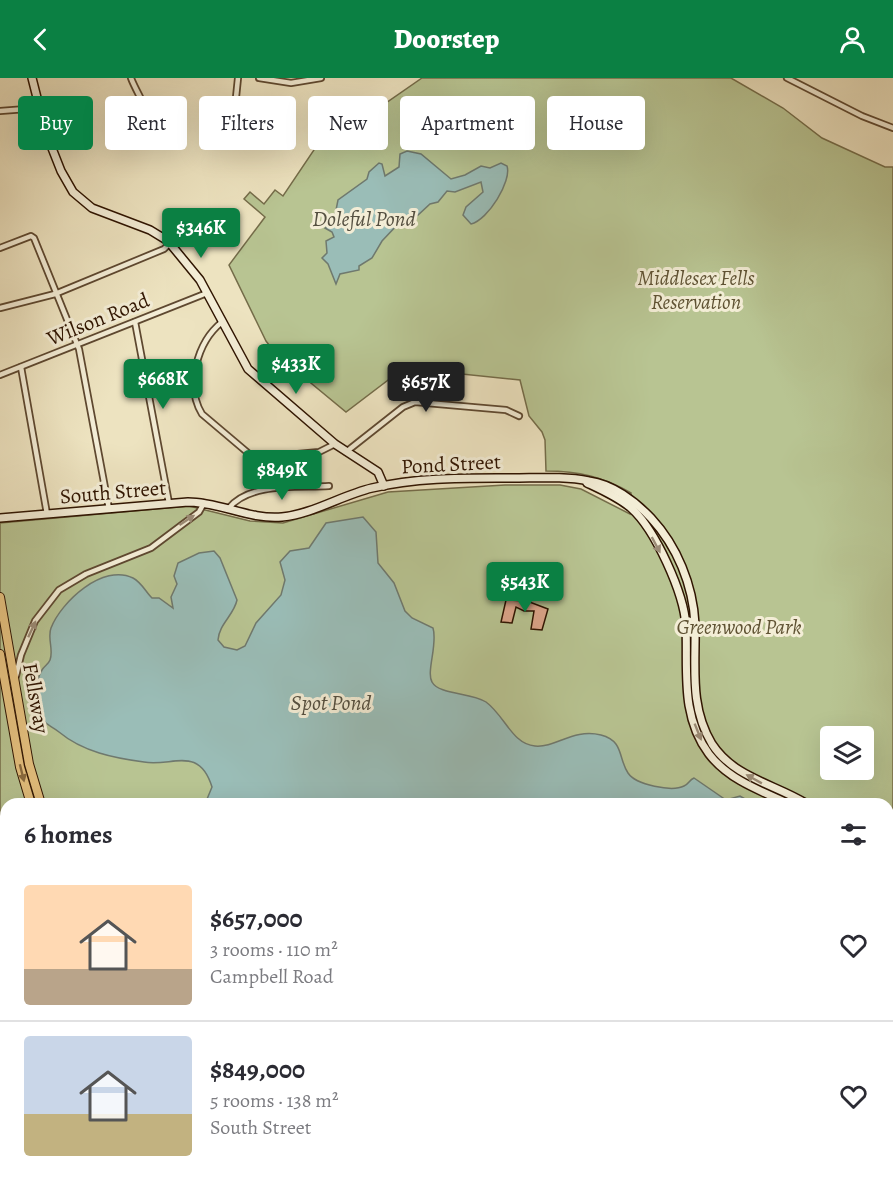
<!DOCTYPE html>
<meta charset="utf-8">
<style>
body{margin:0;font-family:Alegreya,serif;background:#f2f2f3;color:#2b2b33;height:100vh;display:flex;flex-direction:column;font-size:22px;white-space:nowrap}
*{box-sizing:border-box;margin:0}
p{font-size:20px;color:#7c7c81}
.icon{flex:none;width:33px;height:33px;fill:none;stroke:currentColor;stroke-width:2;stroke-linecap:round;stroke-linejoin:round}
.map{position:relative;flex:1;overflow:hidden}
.side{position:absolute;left:0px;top:720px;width:894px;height:384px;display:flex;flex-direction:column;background:#fff;border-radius:18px 18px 0 0;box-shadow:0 6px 24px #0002}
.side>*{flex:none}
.top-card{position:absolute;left:18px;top:18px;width:858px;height:54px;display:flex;gap:12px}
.controls{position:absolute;left:820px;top:648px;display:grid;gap:12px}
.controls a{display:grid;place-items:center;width:54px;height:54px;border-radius:6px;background:#fff;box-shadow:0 6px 24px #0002;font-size:30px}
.price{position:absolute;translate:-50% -51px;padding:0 14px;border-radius:6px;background:#0b8043;color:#fff;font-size:20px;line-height:39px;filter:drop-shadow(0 2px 3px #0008)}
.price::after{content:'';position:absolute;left:50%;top:36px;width:18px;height:14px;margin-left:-9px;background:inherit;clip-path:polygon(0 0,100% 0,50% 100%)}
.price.active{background:#222;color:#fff}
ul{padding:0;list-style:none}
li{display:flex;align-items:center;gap:18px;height:150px;padding:0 24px}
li+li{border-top:2px solid #e1e1e2}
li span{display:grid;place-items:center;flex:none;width:168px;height:120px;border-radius:6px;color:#555}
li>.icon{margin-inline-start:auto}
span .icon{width:72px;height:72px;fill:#fffc;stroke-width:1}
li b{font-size:26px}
h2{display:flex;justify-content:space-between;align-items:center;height:72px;padding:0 24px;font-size:26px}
.pill{padding:0 21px;border-radius:6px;background:#fff;box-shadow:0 6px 24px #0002;font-size:21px;line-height:54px}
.pill.active{background:#0b8043;color:#fff}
header{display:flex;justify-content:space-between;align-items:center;height:78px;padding:0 24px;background:#0b8043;color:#fff;font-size:27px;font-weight:800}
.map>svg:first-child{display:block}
.green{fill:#b8c492;stroke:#746c49;stroke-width:1.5;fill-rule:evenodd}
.water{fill:#9abdb7;stroke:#6f796e;stroke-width:1.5}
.building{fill:#dca58a;stroke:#2f1400;stroke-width:1.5}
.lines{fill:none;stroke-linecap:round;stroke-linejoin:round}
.street-casing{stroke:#5e4830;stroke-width:8}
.secondary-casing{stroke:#2f1400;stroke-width:10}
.primary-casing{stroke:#2f1400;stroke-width:10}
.highway-casing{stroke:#2f1400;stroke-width:11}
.street{stroke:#f3edd6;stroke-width:4.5}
.secondary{stroke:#f3edd6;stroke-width:7}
.primary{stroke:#e6c280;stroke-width:8}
.highway{stroke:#e6c280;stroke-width:8}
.oneway{fill:#9b8b76}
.oneway2{fill:#8a6b40}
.labels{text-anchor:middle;stroke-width:6;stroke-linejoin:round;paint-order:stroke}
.park-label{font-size:21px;font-style:italic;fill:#5f5233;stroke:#f3edd6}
.street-label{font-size:21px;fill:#2f1400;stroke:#f3edd6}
.water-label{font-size:22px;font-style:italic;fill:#544f40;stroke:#f3edd6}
</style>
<header><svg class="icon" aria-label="back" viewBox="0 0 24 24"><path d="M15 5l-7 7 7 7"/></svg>Doorstep<svg class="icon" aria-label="person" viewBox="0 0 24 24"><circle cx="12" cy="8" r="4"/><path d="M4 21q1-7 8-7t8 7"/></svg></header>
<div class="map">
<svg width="893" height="1104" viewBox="0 0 893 1104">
<rect width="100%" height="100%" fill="#ede3c0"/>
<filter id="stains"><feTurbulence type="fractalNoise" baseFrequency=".00333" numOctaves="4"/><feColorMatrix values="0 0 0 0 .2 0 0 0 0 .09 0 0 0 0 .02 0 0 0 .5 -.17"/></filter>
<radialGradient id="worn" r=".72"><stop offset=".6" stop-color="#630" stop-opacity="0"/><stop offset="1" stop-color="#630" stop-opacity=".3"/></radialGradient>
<g class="green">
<path d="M422,0H731L783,30L822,60L885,89H893V1104H173L171,1098H888V726H6V792L0,785V445L189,428L250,443L283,445L388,414L505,407H560L581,411L630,436L631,415C604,399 578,393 546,393L545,362L542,354L529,338L520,302L404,290L346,334L277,277L266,263L229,187L265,139L244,121L250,114L264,126L275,112L283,118L328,51L380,29ZM831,658H864V692H831Z"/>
<polygon points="0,858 6,867 6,1098 125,1098 127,1104 0,1104"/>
</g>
<g class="water">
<path d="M407,73L421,76L451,101L465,97L481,88L490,90L501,85L507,88C512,103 488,142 471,146L463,137L466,129L483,114L481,104L455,114L447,113L438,124L430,126L418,137L400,144L382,163L372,180L359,188V192L340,196L336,206L328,186L322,180L327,175L326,163L334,159L332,154L325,150L334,142L338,122L367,101L369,94L379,85L382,86L385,98L399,89L400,76Z"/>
<path d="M363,439L376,454L378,485L394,505L405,533L412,540L433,550C438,566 426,594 432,604C439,617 471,614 486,624C505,638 512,666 535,668C556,670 573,650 601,657C624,663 618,680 628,695C636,707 672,714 684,708C689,706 689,702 694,700L726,722L740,718L754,726H205L212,709C199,667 172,689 144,684C114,680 83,674 59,654C52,648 43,646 39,637C34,625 35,603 42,592C44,588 48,587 50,582C54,572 47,560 51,550C61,524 103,485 133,500C141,504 146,514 152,520H159L173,530L171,519L177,506L174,498L178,485L199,475L214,473L220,480L237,522C234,537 219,546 218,562L224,569L237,572L245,568L256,545L281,517L285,502L280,484L290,473L309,470L326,445Z"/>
<polygon points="893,782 891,1104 249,1104 246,1099 245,1104 181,1104 179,1098 888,1098 888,783"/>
<polygon points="0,1070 6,1071 6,1098 85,1098 84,1104 0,1104"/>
</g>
<polygon class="building" points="506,522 527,523 548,531 542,552 531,551 534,533 524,533 516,529 512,545 501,544"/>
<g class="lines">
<defs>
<g id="street">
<path d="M131,0C138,19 157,41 146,60"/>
<polyline points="259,0 291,5 321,0"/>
<polyline points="787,0 862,38 893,50"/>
<polyline points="235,29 238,0"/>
<polyline points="0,33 39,30"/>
<polyline points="0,170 31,158 34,160 79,271 109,431"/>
<polyline points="0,230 55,216 164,171 170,165"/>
<polyline points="135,244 169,425"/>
<path d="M222,244C197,264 185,308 202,336L254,380L319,374L335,366"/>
<polyline points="21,289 47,436"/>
<polyline points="0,297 207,215"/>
<polyline points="346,374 403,329 415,324 506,332 519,338"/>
<path d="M229,430C250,404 299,410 329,408"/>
<polyline points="16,598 21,577 35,543 59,512 86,496 151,470 199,434 204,425"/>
</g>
<g id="secondary">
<polyline points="32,0 46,55 61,93 73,114 92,130 150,152 168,163 200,202 248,291 335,366 378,394 384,408"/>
<path d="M587,405C602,412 618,419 631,430C655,451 684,515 686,548C688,592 680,637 709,676C729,702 761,713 790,726"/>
<path d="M0,440L188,424C220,424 250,442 282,439C313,436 342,417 372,410C418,399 466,400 512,400C538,400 564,398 589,403C612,406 635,423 651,440C677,468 693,507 695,546C696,588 689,628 712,666C734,700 775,706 807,726"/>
<polyline points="888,762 893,762"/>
<polyline points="888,770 893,770"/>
<polyline points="108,1104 109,1098"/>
</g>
<g id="primary">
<polyline points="0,519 29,686 41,726"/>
<polyline points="0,576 20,689 31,726"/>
</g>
<g id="highway">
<polyline points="0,801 6,809"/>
<polyline points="0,838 6,847"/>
<polyline points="136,1098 138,1104"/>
<polyline points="159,1098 161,1104"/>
<polyline points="167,1098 168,1104"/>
</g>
</defs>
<use href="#street" class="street-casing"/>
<use href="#secondary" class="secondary-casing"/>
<use href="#primary" class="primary-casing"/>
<use href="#highway" class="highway-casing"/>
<use href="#street" class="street"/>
<use href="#secondary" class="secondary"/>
<use href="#primary" class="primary"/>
<use href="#highway" class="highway"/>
</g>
<defs><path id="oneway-solid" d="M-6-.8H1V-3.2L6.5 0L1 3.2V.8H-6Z" transform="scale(1.5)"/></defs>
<g class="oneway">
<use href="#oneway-solid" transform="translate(187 442) rotate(-33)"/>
<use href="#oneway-solid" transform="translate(656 467) rotate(62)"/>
<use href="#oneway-solid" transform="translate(32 551) rotate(-65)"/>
<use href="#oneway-solid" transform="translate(698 654) rotate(68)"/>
<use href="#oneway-solid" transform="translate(754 701) rotate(-151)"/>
</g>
<use class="oneway2" href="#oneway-solid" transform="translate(22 695) rotate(76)"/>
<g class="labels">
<g class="park-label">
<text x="696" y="207">Middlesex Fells<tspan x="696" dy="24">Reservation</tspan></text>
<text x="739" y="556">Greenwood Park</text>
</g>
<g class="street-label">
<text transform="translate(98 241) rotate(-22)" y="7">Wilson Road</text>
<text transform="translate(451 386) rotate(-3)" y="7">Pond Street</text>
<text transform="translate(113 414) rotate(-5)" y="7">South Street</text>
<text transform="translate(36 620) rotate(80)" y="7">Fellsway</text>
</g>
<g class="water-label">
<text x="364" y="148">Doleful Pond</text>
<text x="331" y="632">Spot Pond</text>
</g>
</g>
<rect width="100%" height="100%" filter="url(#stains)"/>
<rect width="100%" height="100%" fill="url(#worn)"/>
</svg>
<div class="controls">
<a><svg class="icon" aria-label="layers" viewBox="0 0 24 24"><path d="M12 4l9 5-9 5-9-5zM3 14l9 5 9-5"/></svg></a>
</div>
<b class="price" style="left:201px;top:181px">$346K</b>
<b class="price" style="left:296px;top:317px">$433K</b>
<b class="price" style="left:163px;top:332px">$668K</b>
<b class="price active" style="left:426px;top:335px">$657K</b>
<b class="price" style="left:282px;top:423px">$849K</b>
<b class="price" style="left:525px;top:535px">$543K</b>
<div class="top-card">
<a class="pill active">Buy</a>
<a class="pill">Rent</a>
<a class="pill">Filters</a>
<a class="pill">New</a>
<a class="pill">Apartment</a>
<a class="pill">House</a>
</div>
<section class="side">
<h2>6 homes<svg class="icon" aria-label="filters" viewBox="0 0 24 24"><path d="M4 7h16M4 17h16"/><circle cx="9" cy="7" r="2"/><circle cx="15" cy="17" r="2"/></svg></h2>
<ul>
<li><span style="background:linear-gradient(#ffd9b3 70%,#b9a48a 0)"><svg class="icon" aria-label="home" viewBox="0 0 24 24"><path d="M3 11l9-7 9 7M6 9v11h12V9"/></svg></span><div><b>$657,000</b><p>3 rooms · 110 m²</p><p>Campbell Road</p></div><svg class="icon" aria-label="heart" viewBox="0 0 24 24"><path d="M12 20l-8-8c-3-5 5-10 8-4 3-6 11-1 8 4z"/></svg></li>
<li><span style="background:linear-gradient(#c9d6e8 65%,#c2b280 0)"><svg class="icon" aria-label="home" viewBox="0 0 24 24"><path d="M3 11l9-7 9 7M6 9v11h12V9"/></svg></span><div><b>$849,000</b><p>5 rooms · 138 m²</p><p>South Street</p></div><svg class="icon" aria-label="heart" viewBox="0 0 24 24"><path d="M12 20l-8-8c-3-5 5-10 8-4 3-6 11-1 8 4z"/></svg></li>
</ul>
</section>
</div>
